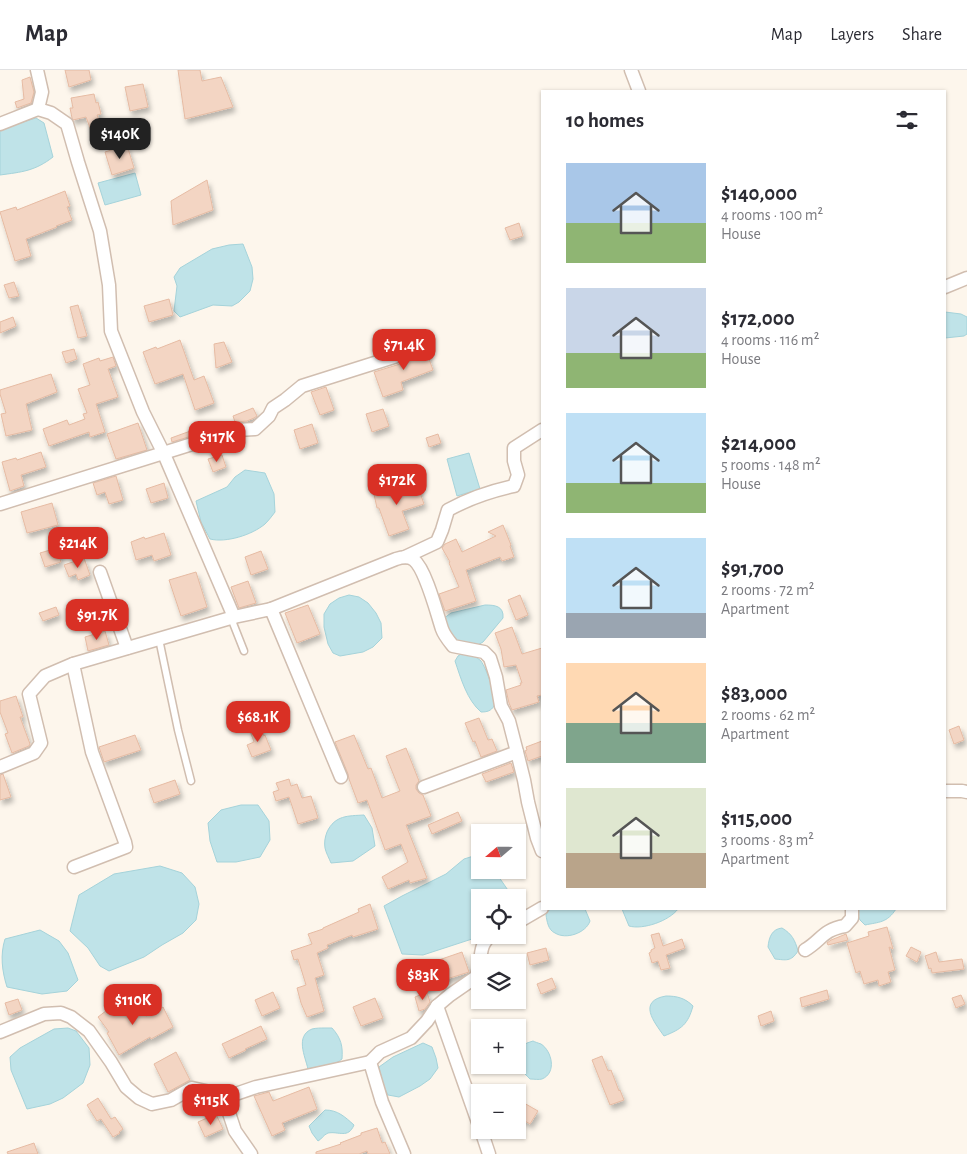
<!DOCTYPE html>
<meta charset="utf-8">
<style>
body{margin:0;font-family:"Alegreya Sans",sans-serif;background:#f2f2f3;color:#2b2b33;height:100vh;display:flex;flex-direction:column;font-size:19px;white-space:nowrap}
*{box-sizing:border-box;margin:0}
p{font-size:16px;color:#7c7c81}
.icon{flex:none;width:28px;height:28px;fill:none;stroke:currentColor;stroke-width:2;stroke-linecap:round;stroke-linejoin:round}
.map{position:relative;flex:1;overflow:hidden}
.details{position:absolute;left:541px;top:20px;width:405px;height:820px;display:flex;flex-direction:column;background:#fff;border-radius:0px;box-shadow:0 1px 4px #0004}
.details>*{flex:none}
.needle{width:32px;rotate:250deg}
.controls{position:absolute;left:471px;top:754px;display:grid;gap:10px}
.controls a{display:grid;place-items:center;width:55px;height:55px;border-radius:0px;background:#fff;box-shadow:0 1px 4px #0004;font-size:25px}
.price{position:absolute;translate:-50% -42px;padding:0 11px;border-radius:10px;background:#d93025;color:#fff;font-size:16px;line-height:32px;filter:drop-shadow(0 1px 2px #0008)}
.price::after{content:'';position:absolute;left:50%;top:30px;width:15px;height:11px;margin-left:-8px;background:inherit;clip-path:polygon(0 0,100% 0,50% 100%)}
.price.selected{background:#222;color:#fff}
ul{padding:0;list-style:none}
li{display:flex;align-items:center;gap:15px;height:125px;padding:0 25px}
li span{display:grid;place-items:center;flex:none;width:140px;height:100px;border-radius:0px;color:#555}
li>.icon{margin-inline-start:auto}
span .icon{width:60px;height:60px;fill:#fffc;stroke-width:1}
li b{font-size:21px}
h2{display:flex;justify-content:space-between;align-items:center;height:60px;padding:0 25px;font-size:21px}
header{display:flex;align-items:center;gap:30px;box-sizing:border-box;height:70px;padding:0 25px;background:#fff;border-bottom:1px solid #e1e1e2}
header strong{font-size:24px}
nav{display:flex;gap:28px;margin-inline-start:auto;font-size:18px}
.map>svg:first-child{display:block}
.water{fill:#bfe3e8;stroke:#a5d3da}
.building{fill:#f3d5c3;stroke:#e6bba3;filter:url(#shadow)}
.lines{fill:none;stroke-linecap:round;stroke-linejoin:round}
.service-casing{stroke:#d1beb0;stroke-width:9}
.minor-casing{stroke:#d1beb0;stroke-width:15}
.service{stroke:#fff;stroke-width:6}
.minor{stroke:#fff;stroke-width:12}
</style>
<header>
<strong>Map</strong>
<nav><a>Map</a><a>Layers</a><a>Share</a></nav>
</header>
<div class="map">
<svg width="967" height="1084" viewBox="0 0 967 1084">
<defs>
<filter id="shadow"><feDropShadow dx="2.5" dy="4.5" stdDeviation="2.5" flood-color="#0004"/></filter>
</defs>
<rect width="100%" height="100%" fill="#fdf6ec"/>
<g class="water">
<path d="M36,48L44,53L53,87C35,101 22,102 0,105V59Z"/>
<polygon points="135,103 141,125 105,135 98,113"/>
<polygon points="243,174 252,197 253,209 250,221 239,232 232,236 213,235 180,247 174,241 177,216 174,207 180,198 212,179 229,175"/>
<polygon points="945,242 961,244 967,247 967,264 964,266 945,268"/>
<polygon points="469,383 480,419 457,426 447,389"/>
<path d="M245,400L265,403L274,424L275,442C272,446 269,450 265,454C252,465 226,473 210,469L201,452L196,431L227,417L235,407Z"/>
<polygon points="349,525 359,527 368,533 376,543 381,553 382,568 373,577 363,582 340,586 333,583 328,574 324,557 324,544 330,534 339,528"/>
<path d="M485,535C495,535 504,536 503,548L483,572L476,576L454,571L443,549L451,543Z"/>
<path d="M463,583C470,585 476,586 481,591C486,598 498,629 494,636C491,641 487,642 481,642C467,630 461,609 455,591L458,586Z"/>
<polygon points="241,735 258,735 269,751 270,770 260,787 236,792 217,792 210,771 208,753 221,740"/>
<path d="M364,745L372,758L375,776L353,791L331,793C329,788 326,783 325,778C324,773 325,767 327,762C335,745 348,746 364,745Z"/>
<polygon points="480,784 480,800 494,800 512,826 511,827 480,828 480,864 472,869 423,885 402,884 384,836 402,826 446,804 464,789"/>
<polygon points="160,796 182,803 195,817 199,834 196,850 183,863 162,875 144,887 109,901 100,896 88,878 70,861 79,825 114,804"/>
<path d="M551,839H585L590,851C586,863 566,870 555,863C548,860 547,851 546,845L548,841Z"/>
<path d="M622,839H678C669,851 643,860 629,856Z"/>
<path d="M855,839H896C887,853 879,852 865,855L860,850Z"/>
<path d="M782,858C792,864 795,870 798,881C791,892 786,890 775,889L768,877C769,867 772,859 782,858Z"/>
<path d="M40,860L59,871L68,883L78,910L67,921L42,924L7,917C2,901 0,885 5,869Z"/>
<path d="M666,926C677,926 685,928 693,936C688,954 682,959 664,966C654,952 637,931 666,926Z"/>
<polygon points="68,958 76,961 89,978 90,995 83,1013 63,1028 50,1034 27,1039 11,1000 10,987 20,978 54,959"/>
<path d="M324,958H332C341,968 343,976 342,989C335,994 330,998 321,998C316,998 313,997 308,999C305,986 295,966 312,959C316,958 321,958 324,958Z"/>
<path d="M533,971C535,972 538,973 541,974C552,981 557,1003 542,1009C539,1010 534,1009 530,1009C518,997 517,996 518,980L527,973Z"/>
<polygon points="423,973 432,977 436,988 438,998 430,1009 420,1016 399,1027 388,1025 383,1015 379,997 393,987"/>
<path d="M325,1040C338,1040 345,1047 354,1055C348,1069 339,1061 328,1063C323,1065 322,1069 318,1071L312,1063L309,1056Z"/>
</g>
<g class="building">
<polygon points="65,0 89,0 91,10 69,17"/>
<polygon points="178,0 200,0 202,11 221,7 233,37 185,49"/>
<polygon points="30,7 34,22 31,33 17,38 15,32 24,29 22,10"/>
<polygon points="143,14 148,37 130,41 125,17"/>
<polygon points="94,24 96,33 98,32 101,44 97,45 107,70 96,74 86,47 73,50 72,48 70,38 73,38 71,28"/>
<polygon points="127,75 134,98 112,105 105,82"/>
<polygon points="207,110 213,140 173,155 171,131"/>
<polygon points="65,121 70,136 67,137 72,150 56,156 57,157 26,169 31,186 15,191 0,142 16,137 17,140"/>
<polygon points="519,153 523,166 510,170 505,158"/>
<polygon points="14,212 19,226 9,228 4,215"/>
<polygon points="169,229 173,245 149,252 144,236"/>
<polygon points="78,235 87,266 78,268 70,237"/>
<polygon points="13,247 16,256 0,263 0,252"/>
<polygon points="180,270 194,310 204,306 214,333 195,340 183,304 155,314 143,282 156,277 157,279"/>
<polygon points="224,272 232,292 216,298 214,274"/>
<polygon points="424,275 433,300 401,312 403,320 383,327 374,302 400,294 407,287 405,282"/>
<polygon points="74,279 77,289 66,293 62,282"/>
<polygon points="113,287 116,296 108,299 118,327 96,334 105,362 90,367 89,362 49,376 43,359 67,350 69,355 85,349 83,344 87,343 78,319 90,315 83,294 99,288 100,291"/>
<polygon points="51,304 57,322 26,334 32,360 6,366 1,344 6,343 0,324 0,320"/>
<polygon points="326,317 334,340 320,345 311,322"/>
<polygon points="253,338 257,346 254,348 247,351 235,352 233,346"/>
<polygon points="383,339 389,356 372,362 366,344"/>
<polygon points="138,353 147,380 116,389 107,364"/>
<polygon points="312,354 318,373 300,379 294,360"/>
<polygon points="196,359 198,364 172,372 171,368"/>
<polygon points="438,364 441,373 429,377 426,368"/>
<polygon points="41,382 46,397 21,405 24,416 10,421 2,392 16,388 17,390"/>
<polygon points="222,385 226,397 213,402 208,389"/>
<polygon points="116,406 123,430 109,434 105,422 97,425 93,413"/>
<polygon points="164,413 168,428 151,433 146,419"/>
<polygon points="417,414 424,434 402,441 409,459 389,466 379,438 377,438 373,420 392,416 394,422"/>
<polygon points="52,433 58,455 27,463 21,442"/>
<polygon points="503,455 511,475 510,476 514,487 502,491 500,487 466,500 476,531 445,541 439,524 459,517 449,493 450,492 442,478 445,474 456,469 462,482 496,466 488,462"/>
<polygon points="164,463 171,485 154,491 152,485 136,490 131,472 144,467 145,469"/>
<polygon points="57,478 61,492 45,497 40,483"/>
<polygon points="261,481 268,499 251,505 245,487"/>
<polygon points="84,488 90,505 78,510 76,504 69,507 64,495"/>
<polygon points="196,502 207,537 181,546 169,510"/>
<polygon points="248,511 256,533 239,538 231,517"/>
<polygon points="520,525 528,545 516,550 508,530"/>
<polygon points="308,535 320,564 297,573 285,543"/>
<polygon points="56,537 59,545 43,551 39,543"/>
<polygon points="512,557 522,584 542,578 542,625 537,626 539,632 512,640 509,633 506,620 521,615 520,613 522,613 516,595 504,597 501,579 495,563"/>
<polygon points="105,561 109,575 88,581 85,567"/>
<polygon points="16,626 23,647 20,647 30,674 29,676 12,683 5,664 8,663 0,642 0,631"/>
<polygon points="479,648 488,670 492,669 497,681 481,687 475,671 473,672 465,653"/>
<polygon points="959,656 964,670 954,674 949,660"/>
<polygon points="260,657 264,666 265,665 271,680 252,687 247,675 254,672 250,661"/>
<polygon points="135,665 141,680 104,692 99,677"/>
<polygon points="354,665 368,699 371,698 382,728 400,721 386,686 406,678 419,711 416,715 416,719 419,723 423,725 431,746 406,755 427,808 410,813 409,810 388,819 382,807 408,792 401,774 385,780 367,730 358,733 349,709 348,704 335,672"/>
<polygon points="542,671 542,686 528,691 525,681 527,680 526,677"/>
<polygon points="511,693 514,702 486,712 482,704"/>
<polygon points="3,704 11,727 0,730 0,705"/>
<polygon points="289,709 291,716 297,714 302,728 311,726 318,748 298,754 289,727 276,731 273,722 279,720 276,713"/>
<polygon points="175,710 180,724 154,733 149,719"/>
<polygon points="458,742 462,751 432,764 428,755"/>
<polygon points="370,834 378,859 353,867 352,865 327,875 328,878 317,883 324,905 315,908 324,941 307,947 301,933 297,918 306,915 298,889 294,890 291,881 312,874 308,864 323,859 323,858 359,842 358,839"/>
<polygon points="887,857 893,879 889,877 895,900 888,902 891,912 879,916 878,910 864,914 860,901 856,903 847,873 869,866 868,862"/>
<polygon points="659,863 663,876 682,869 685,878 666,885 670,898 661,900 658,891 652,893 649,883 651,882 651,880 655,878 651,865"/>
<polygon points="846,864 848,870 828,875 827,873 831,870"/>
<polygon points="911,877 921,882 917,892 906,886"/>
<polygon points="546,878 549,890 530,895 527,883"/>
<polygon points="462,882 469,902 434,913 435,916 423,920 419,909 426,907 424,903 432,900 430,893"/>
<polygon points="936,882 939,892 962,889 964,899 932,903 931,898 929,899 925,886"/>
<polygon points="552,908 556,918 541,924 537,914"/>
<polygon points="827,920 829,929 802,937 800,928"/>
<polygon points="273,922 280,938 262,946 255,930"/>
<polygon points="427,922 430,932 425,939 419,941 415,927"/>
<polygon points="961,925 965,934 956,938 952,928"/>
<polygon points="375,928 383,948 361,956 353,937"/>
<polygon points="18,929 22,940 9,945 5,933"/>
<polygon points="123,932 127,943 141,936 146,946 163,937 173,957 151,969 150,967 119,985 107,963 109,962 98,947 111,937"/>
<polygon points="771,941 774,951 761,956 758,946"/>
<polygon points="261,956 267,969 245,979 246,980 229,988 222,974"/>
<polygon points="176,982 190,1010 168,1022 154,994"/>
<polygon points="602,986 608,1001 611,1000 619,1021 620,1020 624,1030 610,1035 592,990"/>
<polygon points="309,1017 317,1039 282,1053 285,1060 272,1066 254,1026 269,1022 273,1031"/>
<polygon points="98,1028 111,1049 115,1047 123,1059 119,1062 120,1063 113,1067 101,1049 97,1051 87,1035"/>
<polygon points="524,1033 538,1041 530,1054 518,1047 518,1045"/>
<polygon points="216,1044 223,1059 205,1067 198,1052"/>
<polygon points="377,1058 382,1073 385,1072 390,1084 368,1084 367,1081 359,1084 316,1084 316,1082 341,1074 340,1073 361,1065 361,1063"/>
<polygon points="34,1073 38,1084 8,1084 7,1082"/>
</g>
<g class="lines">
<defs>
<g id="service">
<polyline points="231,548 244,581"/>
<polyline points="159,569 178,660 191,711"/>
</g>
<g id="minor">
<polyline points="37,0 42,22 38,39 51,43 67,54 78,92 100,161 109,215 111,261 143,342 164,384 234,547"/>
<polyline points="631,0 639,21"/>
<polyline points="0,54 38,39"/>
<polyline points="945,217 967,208"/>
<polyline points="0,434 237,360 255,359 269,346 273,338 285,330 302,316 397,286"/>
<path d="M405,487L437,472L442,460L448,440C468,429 491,421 514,416L518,405L514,391V378L542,360"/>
<polyline points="100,502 127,578"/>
<path d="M271,539L396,489C402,487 409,486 414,490C426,500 437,544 442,559C444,565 449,571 453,576L484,582L490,588L496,607L501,636L509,651L517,682L524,710L528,732L537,768L542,781"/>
<polyline points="73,594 92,682 125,772 126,777 74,797"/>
<polyline points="0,697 34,683 41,673 29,624 45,606 73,594 234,547 271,539 341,707"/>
<polyline points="424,717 517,682"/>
<polyline points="945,721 962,721 967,722"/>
<polyline points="518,852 542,838"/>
<path d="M805,880C822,870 822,860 845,856L852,848V839"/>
<path d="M480,892C481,881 482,870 493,865"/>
<polyline points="437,936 480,1058"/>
<polyline points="0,962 44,944 61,943 71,947 89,961 111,992 126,1017 139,1028 152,1034 171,1030 192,1018 210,1022 224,1028 235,1061 251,1084"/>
<polyline points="224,1028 256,1017 370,992"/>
<polyline points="481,1060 489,1084"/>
<polyline points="404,1084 382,1032 370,992 380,982 411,968 427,951 437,936 450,925 476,907 480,895"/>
</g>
</defs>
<use href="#service" class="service-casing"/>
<use href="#minor" class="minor-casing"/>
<use href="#service" class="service"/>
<use href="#minor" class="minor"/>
</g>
</svg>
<div class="controls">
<a><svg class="needle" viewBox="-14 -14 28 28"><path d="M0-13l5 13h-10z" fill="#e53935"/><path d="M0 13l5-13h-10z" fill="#7c7c81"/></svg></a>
<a><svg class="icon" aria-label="locate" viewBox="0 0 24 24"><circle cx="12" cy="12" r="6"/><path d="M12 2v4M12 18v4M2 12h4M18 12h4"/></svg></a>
<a><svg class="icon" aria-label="layers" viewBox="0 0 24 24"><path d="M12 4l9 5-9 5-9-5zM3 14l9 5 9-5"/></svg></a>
<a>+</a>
<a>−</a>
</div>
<b class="price selected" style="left:120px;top:90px">$140K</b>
<b class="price" style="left:404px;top:301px">$71.4K</b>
<b class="price" style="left:217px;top:393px">$117K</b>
<b class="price" style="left:397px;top:436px">$172K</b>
<b class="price" style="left:78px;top:499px">$214K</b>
<b class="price" style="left:97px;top:571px">$91.7K</b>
<b class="price" style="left:258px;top:673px">$68.1K</b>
<b class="price" style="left:423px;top:931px">$83K</b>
<b class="price" style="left:133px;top:956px">$110K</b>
<b class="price" style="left:211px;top:1056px">$115K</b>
<section class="details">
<h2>10 homes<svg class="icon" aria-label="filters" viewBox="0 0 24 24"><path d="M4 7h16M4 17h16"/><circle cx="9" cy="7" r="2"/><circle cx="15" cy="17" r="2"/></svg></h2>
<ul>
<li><span style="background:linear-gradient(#a9c7e8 60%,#8fb573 0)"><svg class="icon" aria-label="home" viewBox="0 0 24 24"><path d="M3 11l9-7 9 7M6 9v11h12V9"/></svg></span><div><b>$140,000</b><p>4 rooms · 100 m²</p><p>House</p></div></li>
<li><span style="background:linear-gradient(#c9d6e8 65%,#8fb573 0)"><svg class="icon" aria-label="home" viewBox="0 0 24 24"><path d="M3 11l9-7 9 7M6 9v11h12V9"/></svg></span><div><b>$172,000</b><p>4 rooms · 116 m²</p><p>House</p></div></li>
<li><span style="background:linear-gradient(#bfe0f5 70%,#8fb573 0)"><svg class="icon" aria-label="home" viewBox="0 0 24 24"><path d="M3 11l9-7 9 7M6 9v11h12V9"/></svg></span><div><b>$214,000</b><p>5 rooms · 148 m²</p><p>House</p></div></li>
<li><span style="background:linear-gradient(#bfe0f5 75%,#9aa5b1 0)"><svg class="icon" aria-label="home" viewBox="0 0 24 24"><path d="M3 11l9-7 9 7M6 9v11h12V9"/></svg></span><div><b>$91,700</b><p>2 rooms · 72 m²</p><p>Apartment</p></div></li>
<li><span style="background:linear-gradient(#ffd9b3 60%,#7fa58c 0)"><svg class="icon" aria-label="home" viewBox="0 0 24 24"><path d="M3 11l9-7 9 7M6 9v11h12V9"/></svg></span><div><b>$83,000</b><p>2 rooms · 62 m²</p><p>Apartment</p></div></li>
<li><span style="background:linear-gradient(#dfe7d0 65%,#b9a48a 0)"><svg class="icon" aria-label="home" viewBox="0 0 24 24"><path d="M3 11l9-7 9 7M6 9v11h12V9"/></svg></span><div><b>$115,000</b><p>3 rooms · 83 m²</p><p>Apartment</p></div></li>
</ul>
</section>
</div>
